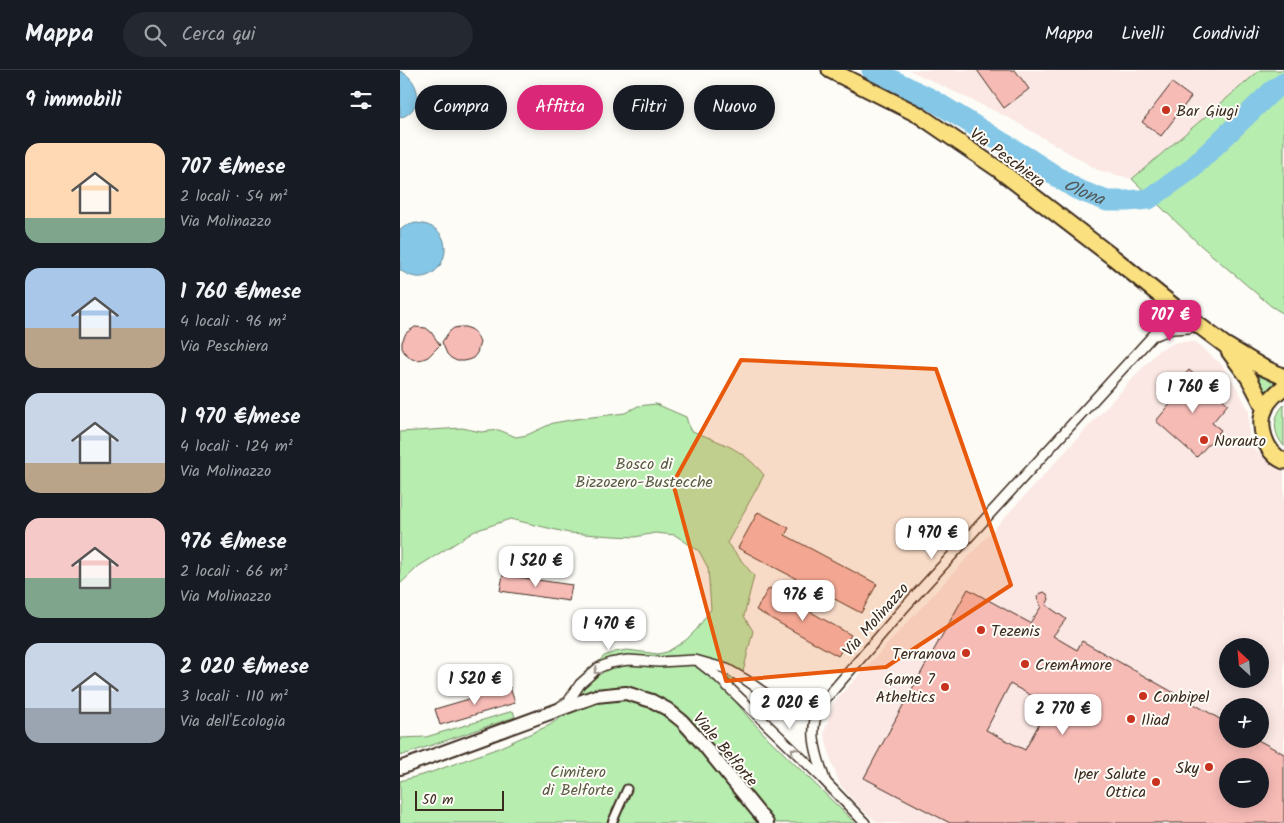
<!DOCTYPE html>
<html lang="it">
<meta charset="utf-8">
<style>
body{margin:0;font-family:Kalam,sans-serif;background:#242831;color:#f1f3f6;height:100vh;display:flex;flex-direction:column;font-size:19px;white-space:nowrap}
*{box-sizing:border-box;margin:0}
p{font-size:16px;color:#9ea1a6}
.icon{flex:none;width:28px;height:28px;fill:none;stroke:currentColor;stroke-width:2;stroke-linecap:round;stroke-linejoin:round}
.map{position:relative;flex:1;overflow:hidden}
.drawer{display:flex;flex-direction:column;background:#171b24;width:400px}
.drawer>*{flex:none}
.hud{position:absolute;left:15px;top:15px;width:475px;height:45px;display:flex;gap:10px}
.needle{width:32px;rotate:334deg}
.controls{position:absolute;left:819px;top:568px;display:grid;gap:10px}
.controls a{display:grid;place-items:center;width:50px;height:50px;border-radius:50%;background:#171b24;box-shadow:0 2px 12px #0003;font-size:25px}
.scale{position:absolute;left:15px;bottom:12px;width:89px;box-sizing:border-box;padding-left:5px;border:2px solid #3b2a1e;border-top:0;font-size:14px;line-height:18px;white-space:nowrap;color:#3b2a1e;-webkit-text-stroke:4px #fdfcf7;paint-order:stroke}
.price{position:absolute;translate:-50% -42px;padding:0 11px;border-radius:10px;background:#fff;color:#222;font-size:16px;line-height:32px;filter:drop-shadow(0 1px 2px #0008)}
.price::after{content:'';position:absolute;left:50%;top:30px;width:15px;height:11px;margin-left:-8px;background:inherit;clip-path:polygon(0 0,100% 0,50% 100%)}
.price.selected{background:#db2777;color:#fff}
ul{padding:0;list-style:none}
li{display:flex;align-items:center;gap:15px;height:125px;padding:0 25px}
li span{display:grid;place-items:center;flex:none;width:140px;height:100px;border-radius:15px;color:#555}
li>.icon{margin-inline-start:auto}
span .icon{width:60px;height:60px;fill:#fffc;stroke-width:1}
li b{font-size:21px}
h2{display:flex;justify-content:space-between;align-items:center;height:60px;padding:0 25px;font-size:21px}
.tag{padding:0 18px;border-radius:22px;background:#171b24;box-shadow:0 2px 12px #0003;font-size:18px;line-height:45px}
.tag.selected{background:#db2777;color:#fff}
header{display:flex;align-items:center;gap:30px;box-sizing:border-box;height:70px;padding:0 25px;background:#171b24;border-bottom:1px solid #363941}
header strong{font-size:24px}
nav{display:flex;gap:28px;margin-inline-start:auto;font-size:18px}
.search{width:350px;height:45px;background:#242831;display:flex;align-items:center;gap:12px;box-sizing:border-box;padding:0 18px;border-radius:28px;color:#9ea1a6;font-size:19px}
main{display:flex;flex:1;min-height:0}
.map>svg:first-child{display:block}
.built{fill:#fbe8e4;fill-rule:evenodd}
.green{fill:#b7edaf;stroke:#798c66}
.water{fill:#85c7e6;stroke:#678896}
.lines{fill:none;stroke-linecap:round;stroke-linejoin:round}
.river{stroke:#85c7e6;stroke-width:21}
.building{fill:#f7bbb6;stroke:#3b2a1e;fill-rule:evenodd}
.pedestrian-casing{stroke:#3b2a1e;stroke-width:11}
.minor-casing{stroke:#3b2a1e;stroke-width:12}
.secondary-casing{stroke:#3b2a1e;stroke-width:16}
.primary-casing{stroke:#3b2a1e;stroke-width:19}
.pedestrian{stroke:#fdfcf7;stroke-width:7}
.minor{stroke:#fdfcf7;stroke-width:9}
.secondary{stroke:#fdfcf7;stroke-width:12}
.primary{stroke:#fbe080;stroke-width:15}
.oneway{stroke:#9c938a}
.marked{fill:#e8590c;fill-opacity:0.2;stroke:#e8590c;stroke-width:4;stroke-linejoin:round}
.poi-dot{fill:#c8321e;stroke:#fdfcf7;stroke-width:2}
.labels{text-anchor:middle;stroke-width:4;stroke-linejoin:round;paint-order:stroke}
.poi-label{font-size:16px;fill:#3b2a1e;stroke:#fdfcf7;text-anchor:start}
.street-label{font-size:16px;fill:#3b2a1e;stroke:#fdfcf7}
.park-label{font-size:16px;fill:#5a5b42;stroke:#fdfcf7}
.water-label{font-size:18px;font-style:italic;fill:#51595a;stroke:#fdfcf7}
</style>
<header>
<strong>Mappa</strong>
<div class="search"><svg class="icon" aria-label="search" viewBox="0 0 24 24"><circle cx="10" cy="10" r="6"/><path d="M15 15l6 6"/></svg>Cerca qui</div>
<nav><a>Mappa</a><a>Livelli</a><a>Condividi</a></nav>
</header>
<main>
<section class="drawer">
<h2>9 immobili<svg class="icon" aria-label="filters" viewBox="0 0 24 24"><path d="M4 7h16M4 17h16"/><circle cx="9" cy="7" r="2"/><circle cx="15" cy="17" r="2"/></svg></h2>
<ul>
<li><span style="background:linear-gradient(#ffd9b3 75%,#7fa58c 0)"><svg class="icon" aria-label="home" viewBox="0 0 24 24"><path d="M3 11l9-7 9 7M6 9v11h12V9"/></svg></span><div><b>707 €/mese</b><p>2 locali · 54 m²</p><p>Via Molinazzo</p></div></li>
<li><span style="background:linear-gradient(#a9c7e8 60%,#b9a48a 0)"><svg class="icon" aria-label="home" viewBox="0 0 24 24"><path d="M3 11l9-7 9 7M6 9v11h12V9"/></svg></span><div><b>1 760 €/mese</b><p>4 locali · 96 m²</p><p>Via Peschiera</p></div></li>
<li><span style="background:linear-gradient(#c9d6e8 70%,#b9a48a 0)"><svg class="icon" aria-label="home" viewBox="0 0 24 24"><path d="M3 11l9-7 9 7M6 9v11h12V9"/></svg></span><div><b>1 970 €/mese</b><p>4 locali · 124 m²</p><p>Via Molinazzo</p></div></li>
<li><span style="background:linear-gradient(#f6c9c9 60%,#7fa58c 0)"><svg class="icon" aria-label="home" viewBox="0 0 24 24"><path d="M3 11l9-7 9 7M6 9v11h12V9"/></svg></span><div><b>976 €/mese</b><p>2 locali · 66 m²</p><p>Via Molinazzo</p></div></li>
<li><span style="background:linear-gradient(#c9d6e8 65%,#9aa5b1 0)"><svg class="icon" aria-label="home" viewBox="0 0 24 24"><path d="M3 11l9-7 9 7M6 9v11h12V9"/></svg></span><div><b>2 020 €/mese</b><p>3 locali · 110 m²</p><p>Via dell'Ecologia</p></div></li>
</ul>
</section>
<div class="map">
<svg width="884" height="753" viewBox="0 0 884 753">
<rect width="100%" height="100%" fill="#fdfcf7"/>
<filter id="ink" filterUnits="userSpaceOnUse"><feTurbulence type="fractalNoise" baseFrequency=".02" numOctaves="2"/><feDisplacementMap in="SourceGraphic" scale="10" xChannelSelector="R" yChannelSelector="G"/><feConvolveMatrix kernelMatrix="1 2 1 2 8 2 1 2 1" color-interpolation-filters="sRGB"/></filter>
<g filter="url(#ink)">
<g class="built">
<polygon points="509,0 860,0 732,109 698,100 609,48"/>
<path d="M777,272H795L821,294L838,320L849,341V375L884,403V753H478L460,738L440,715L432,694L424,663L434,632L759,280ZM828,576H860V609H828ZM828,636H860V669H828ZM828,696H860V729H828Z"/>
</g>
<g class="green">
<polygon points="860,0 884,0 884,244 871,236 799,174 732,109"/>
<polygon points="849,296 882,310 865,323"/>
<path d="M256,334L286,347L290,360C321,373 341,377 364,405L327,473L354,506L344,546L353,561L343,602L327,621L349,648L369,669L455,753H0V711L29,703L96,679L150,655L160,648L168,641L196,594L204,586L215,582L227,580L258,584L267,582L286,570L297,559L311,539L308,498L299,481L275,465L255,463L235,467L213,466L169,463L110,449L75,461L19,496L0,514V362L62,358L81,362L99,360L116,367L127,365L153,353L176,349L225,343L238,336Z"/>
<path d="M884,335V376C873,364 872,347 884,335Z"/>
<polygon points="113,641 115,647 0,686 0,668 26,667"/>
</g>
<g class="water">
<path d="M0,1C22,11 24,40 0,48Z"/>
<path d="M16,153C69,156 41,230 0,200V160L7,155Z"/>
</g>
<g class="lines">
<path class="river" id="s1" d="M472,0L531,29L631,90L676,119L707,131H727L749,129L789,101L872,21L884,13"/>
</g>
<g class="building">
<polygon points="577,0 615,0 629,19 604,38"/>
<polygon points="772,13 791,27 761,66 742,52"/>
<polygon points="15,257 26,258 31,262 40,275 28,287 23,289 18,290 12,289 4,282 2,278 2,272 6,263"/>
<polygon points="60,257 65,257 71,259 75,262 80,272 77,283 73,288 68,290 63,291 57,291 51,288 47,284 42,272 49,262 54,258"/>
<polygon points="789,300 828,334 812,353 821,360 797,387 756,351 778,325 772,319"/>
<polygon points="358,442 389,458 385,465 477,514 461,543 338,478"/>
<polygon points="103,505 172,515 169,531 100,521"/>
<polygon points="369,518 451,565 438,586 356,540"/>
<path d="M568,519L630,553L641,537L637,527L639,524L644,522L647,524L649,529L646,535L666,549L653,566L677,580L682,571L808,642L828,654V669H856L884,684V753H550L464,708L507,628ZM610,614L649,635L625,680L586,660ZM828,696H860V729H828Z"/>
<polygon points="110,617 115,633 40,655 35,639"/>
</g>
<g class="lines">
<defs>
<polyline id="pedestrian" points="212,753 227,719"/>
<g id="minor">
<polyline points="756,265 772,259 789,258"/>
<polyline points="300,593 318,607 420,706 465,753"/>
<path d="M425,630C405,653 416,684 425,710"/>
<polyline points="161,636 168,632 180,614 198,598 210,593 228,590 259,592 295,590 327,599 346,610 372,628 396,637 413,635 429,625 503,539 777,239"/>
</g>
<polyline id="secondary" points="0,698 196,626 226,623 252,631 267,639 282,651 302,673 367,753"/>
<g id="primary">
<polyline points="430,0 519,45 598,99 714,188 777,239 825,275 862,297 884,307"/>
<polyline points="829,281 849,308 865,339"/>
<path d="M884,317C876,323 869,329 865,338C857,356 865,383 884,391"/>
</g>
</defs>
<use href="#pedestrian" class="pedestrian-casing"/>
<use href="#minor" class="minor-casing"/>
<use href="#secondary" class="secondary-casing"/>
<use href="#primary" class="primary-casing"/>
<use href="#pedestrian" class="pedestrian"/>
<use href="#minor" class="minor"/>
<use href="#secondary" class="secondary"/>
<use href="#primary" class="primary"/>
</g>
<defs><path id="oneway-chevron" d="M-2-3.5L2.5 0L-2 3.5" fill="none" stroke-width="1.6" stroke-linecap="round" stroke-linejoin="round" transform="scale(1.25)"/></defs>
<g class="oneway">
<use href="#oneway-chevron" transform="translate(197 601) rotate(145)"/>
<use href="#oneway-chevron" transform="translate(394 681) rotate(-136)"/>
</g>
</g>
<path class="marked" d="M341,290L536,299L611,515L486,597L326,611L273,413Z"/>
<g class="poi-dot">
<circle cx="766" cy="40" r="5"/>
<circle cx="804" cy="370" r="5"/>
<circle cx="581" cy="560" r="5"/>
<circle cx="566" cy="583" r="5"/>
<circle cx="625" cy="594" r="5"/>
<circle cx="545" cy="617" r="5"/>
<circle cx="743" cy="626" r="5"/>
<circle cx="731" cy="649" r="5"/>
<circle cx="809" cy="697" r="5"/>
<circle cx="756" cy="712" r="5"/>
</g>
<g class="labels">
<g class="poi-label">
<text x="776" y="46">Bar Giugi</text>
<text x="814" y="376">Norauto</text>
<text x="591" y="566">Tezenis</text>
<text x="556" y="589" text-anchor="end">Terranova</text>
<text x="635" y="600">CremAmore</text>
<text x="535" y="614" text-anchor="end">Game 7<tspan x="535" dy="18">Atheltics</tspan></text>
<text x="753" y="632">Conbipel</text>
<text x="741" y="655">Iliad</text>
<text x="799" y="703" text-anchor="end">Sky</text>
<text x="746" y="709" text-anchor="end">Iper Salute<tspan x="746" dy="18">Ottica</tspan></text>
</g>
<g class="street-label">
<text transform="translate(608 87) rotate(36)" y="6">Via Peschiera</text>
<text transform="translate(475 549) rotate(-49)" y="6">Via Molinazzo</text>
<text transform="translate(326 679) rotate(50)" y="6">Viale Belforte</text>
</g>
<g class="park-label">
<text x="244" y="399">Bosco di<tspan x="244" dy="18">Bizzozero-Bustecche</tspan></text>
<text x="178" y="707">Cimitero<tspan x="178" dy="18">di Belforte</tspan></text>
</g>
<g class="water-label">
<text dy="6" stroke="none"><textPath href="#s1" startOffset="245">Olona</textPath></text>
</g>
</g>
</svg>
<div class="controls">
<a><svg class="needle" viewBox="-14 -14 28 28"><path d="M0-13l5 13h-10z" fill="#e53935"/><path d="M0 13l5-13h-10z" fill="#9ea1a6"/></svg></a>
<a>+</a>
<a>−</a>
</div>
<div class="scale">50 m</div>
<b class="price selected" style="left:770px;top:272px">707 €</b>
<b class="price" style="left:793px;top:344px">1 760 €</b>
<b class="price" style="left:532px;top:490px">1 970 €</b>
<b class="price" style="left:136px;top:518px">1 520 €</b>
<b class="price" style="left:403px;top:552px">976 €</b>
<b class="price" style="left:209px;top:581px">1 470 €</b>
<b class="price" style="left:75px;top:636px">1 520 €</b>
<b class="price" style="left:390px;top:660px">2 020 €</b>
<b class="price" style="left:663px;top:666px">2 770 €</b>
<div class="hud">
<a class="tag">Compra</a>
<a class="tag selected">Affitta</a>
<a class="tag">Filtri</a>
<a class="tag">Nuovo</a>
</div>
</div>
</main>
